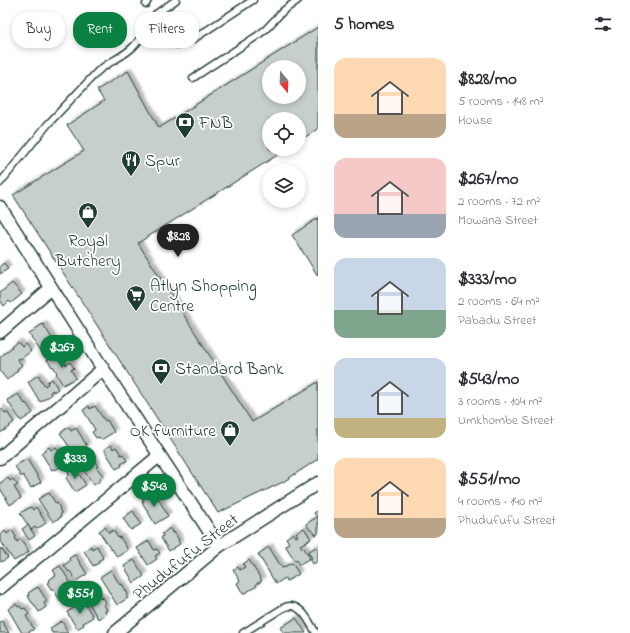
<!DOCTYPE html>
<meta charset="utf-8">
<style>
body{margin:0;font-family:"Indie Flower",sans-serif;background:#f2f2f3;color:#2b2b33;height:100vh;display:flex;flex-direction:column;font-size:15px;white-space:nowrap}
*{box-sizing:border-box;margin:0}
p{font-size:13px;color:#7c7c81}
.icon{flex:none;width:22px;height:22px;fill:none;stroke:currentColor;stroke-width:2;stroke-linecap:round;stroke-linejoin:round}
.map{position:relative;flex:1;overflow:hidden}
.panel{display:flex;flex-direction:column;background:#fff;width:312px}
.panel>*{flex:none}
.hud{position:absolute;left:12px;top:12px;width:246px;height:36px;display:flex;gap:8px}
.needle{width:26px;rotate:161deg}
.fabs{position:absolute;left:262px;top:60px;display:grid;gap:8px}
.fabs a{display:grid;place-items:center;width:44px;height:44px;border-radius:50%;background:#fff;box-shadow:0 2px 6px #0003;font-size:20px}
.price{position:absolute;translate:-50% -34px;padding:0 9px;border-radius:14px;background:#0b8043;color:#fff;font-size:13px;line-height:26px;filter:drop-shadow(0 1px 2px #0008)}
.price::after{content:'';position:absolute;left:50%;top:24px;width:12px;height:9px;margin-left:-6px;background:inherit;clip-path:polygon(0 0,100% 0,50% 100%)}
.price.on{background:#222;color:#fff}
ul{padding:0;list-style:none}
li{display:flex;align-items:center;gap:12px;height:100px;padding:0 16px}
li span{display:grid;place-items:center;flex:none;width:112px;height:80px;border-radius:12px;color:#555}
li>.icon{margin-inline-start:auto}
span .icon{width:48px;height:48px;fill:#fffc;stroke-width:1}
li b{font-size:17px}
h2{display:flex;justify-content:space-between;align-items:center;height:48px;padding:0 16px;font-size:17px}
.tag{padding:0 14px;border-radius:16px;background:#fff;box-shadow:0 2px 6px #0003;font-size:14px;line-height:36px}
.tag.on{background:#0b8043;color:#fff}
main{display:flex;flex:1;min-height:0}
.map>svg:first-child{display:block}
.building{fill:#c7cfcc;stroke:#1f3d34;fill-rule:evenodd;filter:url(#shadow)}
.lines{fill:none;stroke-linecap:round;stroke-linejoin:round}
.service-casing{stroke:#1f3d34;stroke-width:9}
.minor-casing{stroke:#1f3d34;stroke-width:15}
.service{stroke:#fff;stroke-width:6}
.minor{stroke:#fff;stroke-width:12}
.labels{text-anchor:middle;stroke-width:3.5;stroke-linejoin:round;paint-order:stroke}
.poi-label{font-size:17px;fill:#1f3d34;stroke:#fff;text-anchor:start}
.street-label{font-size:17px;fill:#1f3d34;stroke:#fff}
</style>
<main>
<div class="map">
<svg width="318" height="633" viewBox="0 0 318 633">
<defs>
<filter id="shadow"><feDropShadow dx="3.5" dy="-3.5" stdDeviation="1" flood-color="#0004"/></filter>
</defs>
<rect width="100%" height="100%" fill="#fff"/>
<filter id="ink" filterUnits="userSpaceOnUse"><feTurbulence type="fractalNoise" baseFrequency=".025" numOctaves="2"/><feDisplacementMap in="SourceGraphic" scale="8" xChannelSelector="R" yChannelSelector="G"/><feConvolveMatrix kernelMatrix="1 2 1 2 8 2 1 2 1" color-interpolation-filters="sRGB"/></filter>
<g filter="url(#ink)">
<g class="building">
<path d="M318,27V129L299,141V119H269V149H287L138,243L252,422L318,382V459L283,482L218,513L13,195L84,151L67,125L104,101L97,90L128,71L159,128ZM269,67H299V97H269Z"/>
<polygon points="318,218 318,276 292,235"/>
<polygon points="4,263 8,269 0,274 0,266"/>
<polygon points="12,283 22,294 11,303 9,301 4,306 0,300 0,293"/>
<polygon points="43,324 53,340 50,342 52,345 41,352 29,334 36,330 35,329"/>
<polygon points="18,342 22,347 25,344 31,351 21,359 19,358 17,359 22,365 17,369 18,370 7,380 0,371 0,357"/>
<polygon points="58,353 60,357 62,356 65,361 64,362 66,365 70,362 74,368 71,370 76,378 63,385 56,374 57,373 53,366 52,367 47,360"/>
<polygon points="38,375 45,386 48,384 47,382 52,379 58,389 53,392 53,390 50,392 51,395 40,402 28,382"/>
<polygon points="18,394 25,404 26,403 33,413 21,421 7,400"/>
<polygon points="89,406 90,409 95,406 105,421 107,420 114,432 101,440 99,437 96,438 92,432 95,430 94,428 83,410"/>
<polygon points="1,408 5,413 7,412 14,422 9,426 10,427 0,433 0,410"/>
<polygon points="69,427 71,431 76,428 87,446 77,452 75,449 72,451 60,433"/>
<polygon points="111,445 113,449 116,447 121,455 123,454 127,461 121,464 122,466 116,469 104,449"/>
<polygon points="49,447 51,450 56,447 67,463 55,470 54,469 52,470 41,453"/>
<polygon points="90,458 92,460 93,459 98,466 96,467 103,476 100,479 101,480 94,485 80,465"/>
<polygon points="27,459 41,482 31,488 23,475 21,477 15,466"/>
<polygon points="75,468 86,485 75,492 66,478 69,475 68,472"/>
<polygon points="8,478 10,481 13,479 18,485 14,487 21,498 10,505 0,488 0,483"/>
<polygon points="154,491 168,516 155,524 142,502 144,501 142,498"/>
<polygon points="49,493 56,504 57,503 60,508 59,509 62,514 60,515 61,517 53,522 38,499"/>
<polygon points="31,507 33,510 36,507 46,523 37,529 35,527 31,530 20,513"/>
<polygon points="318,510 318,534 316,535 312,530 311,531 306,524 317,517 314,513"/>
<polygon points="133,511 141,524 131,530 123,518"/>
<polygon points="28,525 35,536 29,540 22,529"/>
<polygon points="105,527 109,533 113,530 118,538 120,537 128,550 117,557 112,549 111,550 99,531"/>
<polygon points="170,528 172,533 174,532 179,540 178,540 180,544 169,551 161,538 163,536 162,534"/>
<polygon points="304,528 311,539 300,545 303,549 304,548 310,558 299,565 297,560 295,561 285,545 289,543 286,538 293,533 296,537 298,536 296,533"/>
<polygon points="12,530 16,537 15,538 17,542 21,539 29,552 14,561 0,540 0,535 5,531 7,534"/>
<polygon points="149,541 154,550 157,549 160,553 155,556 157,559 148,565 137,548"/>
<polygon points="91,546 92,549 97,546 103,558 98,561 99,563 93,566 84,551"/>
<polygon points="269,547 282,568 292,563 299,574 287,581 285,578 276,584 258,554"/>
<polygon points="316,547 318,550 318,561 313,564 310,559 312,558 308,552"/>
<polygon points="1,548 8,558 1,562 0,561 0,549"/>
<polygon points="75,555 87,574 76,581 70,571 69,572 64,565 70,561 69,558"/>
<polygon points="134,560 144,576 134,583 124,566"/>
<polygon points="249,560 262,581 256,584 257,586 243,594 237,583 240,581 233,570 238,567 240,570 245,567 243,564"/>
<polygon points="60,566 77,593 61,602 53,589 51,589 47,583 50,581 49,580 56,575 53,570"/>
<polygon points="111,570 120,585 122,584 128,594 126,595 128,598 117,605 100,577"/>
<polygon points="38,587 47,601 44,603 46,607 39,612 33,603 32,603 28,596 29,595 28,593"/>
<polygon points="98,595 101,599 103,597 106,603 104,605 107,610 105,611 106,614 98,619 88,601"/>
<polygon points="84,602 93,617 83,623 84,625 77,629 67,612"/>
<polygon points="16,604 18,607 20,606 22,609 25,608 29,614 26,616 34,629 27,633 22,633 8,609"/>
<polygon points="296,618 306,633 284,633 280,628"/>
<polygon points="2,621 9,633 0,633 0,622"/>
<polygon points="62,621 68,633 52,633 50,628"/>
</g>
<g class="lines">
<defs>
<g id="service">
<path d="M176,0L156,14C159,22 166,43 176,44C182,45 187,42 192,40L253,0"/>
<polyline points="146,4 148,0"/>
<polyline points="193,78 257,36 266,29 283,11 298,0"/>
<path d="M0,183L48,124L97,72C108,62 123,57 133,47C141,40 149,23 156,14"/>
<path d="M243,633L283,608C285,607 287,606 290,606C303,606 310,624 316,633"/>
</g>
<g id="minor">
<polyline points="0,207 103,369 219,546"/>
<polyline points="0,332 51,288"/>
<polyline points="0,458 103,369"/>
<polyline points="0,588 159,456"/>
<polyline points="115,633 219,546 318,483"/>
</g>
</defs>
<use href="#service" class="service-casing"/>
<use href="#minor" class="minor-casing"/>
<use href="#service" class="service"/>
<use href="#minor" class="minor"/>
</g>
</g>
<defs>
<symbol id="bank-pin" viewBox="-11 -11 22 30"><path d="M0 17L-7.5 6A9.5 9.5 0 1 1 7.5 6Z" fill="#1f3d34" stroke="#fff"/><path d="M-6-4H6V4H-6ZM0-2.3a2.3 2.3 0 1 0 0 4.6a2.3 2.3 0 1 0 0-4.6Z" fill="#fff"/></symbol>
<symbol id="restaurant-pin" viewBox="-11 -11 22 30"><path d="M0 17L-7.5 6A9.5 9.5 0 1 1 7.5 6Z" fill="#1f3d34" stroke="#fff"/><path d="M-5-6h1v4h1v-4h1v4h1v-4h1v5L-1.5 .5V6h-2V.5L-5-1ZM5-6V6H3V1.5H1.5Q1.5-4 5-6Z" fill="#fff"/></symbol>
<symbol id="shop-pin" viewBox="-11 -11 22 30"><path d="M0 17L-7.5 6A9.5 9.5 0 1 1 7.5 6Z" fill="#1f3d34" stroke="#fff"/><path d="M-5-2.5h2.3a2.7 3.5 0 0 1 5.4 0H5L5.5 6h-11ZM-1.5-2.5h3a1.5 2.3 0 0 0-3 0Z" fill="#fff"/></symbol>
<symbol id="supermarket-pin" viewBox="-11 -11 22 30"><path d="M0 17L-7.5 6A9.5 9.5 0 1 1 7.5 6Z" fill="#1f3d34" stroke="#fff"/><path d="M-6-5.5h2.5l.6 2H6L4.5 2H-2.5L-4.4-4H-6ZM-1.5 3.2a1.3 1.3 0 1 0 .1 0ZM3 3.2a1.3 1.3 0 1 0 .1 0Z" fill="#fff"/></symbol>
</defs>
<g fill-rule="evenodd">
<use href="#bank-pin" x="174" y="111" width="22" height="30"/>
<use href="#restaurant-pin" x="120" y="149" width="22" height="30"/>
<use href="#shop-pin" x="77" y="201" width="22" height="30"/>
<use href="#supermarket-pin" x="125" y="284" width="22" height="30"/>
<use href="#bank-pin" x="150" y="357" width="22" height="30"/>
<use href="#shop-pin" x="219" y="419" width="22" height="30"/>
</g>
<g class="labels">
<g class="poi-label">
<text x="199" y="128">FNB</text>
<text x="145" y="166">Spur</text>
<text x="88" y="246" text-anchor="middle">Royal<tspan x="88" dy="20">Butchery</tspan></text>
<text x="150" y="291">Atlyn Shopping<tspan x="150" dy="20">Centre</tspan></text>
<text x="175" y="374">Standard Bank</text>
<text x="216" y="436" text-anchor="end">OK furniture</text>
</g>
<g class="street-label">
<text transform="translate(185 556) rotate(-38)" y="6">Phudufufu Street</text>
</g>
</g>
</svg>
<div class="fabs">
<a><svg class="needle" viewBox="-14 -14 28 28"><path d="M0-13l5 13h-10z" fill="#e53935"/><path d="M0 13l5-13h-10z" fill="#7c7c81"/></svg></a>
<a><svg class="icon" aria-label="locate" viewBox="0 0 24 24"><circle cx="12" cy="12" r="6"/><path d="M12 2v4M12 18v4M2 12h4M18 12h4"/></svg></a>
<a><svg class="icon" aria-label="layers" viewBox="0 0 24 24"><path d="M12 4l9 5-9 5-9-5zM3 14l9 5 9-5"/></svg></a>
</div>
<b class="price on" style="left:178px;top:258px">$828</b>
<b class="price" style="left:62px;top:369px">$267</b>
<b class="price" style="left:75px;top:480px">$333</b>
<b class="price" style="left:154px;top:508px">$543</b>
<b class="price" style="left:80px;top:615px">$551</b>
<div class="hud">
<a class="tag">Buy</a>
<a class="tag on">Rent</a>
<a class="tag">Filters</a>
</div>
</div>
<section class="panel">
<h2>5 homes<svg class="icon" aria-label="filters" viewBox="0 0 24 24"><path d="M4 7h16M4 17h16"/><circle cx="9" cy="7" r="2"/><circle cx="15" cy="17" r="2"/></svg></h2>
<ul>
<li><span style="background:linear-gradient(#ffd9b3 70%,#b9a48a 0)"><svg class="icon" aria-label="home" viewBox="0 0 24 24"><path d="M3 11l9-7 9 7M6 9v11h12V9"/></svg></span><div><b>$828/mo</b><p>5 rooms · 148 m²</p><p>House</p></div></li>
<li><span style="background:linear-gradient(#f6c9c9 70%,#9aa5b1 0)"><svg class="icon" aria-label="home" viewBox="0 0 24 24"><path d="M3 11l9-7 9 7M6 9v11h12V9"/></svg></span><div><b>$267/mo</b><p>2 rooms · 72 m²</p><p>Mowana Street</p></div></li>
<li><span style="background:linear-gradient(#c9d6e8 65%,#7fa58c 0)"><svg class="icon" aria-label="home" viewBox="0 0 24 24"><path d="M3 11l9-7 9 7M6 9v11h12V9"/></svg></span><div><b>$333/mo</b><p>2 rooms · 64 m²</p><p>Pabadu Street</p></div></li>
<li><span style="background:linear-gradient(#c9d6e8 75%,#c2b280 0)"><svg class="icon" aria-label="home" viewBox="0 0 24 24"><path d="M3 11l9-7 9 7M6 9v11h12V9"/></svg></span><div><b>$543/mo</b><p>3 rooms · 104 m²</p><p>Umkhombe Street</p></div></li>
<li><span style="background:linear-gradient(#ffd9b3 75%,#b9a48a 0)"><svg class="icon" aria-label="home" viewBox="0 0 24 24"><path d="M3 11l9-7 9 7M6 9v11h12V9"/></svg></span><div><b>$551/mo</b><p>4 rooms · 140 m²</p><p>Phudufufu Street</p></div></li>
</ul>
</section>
</main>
